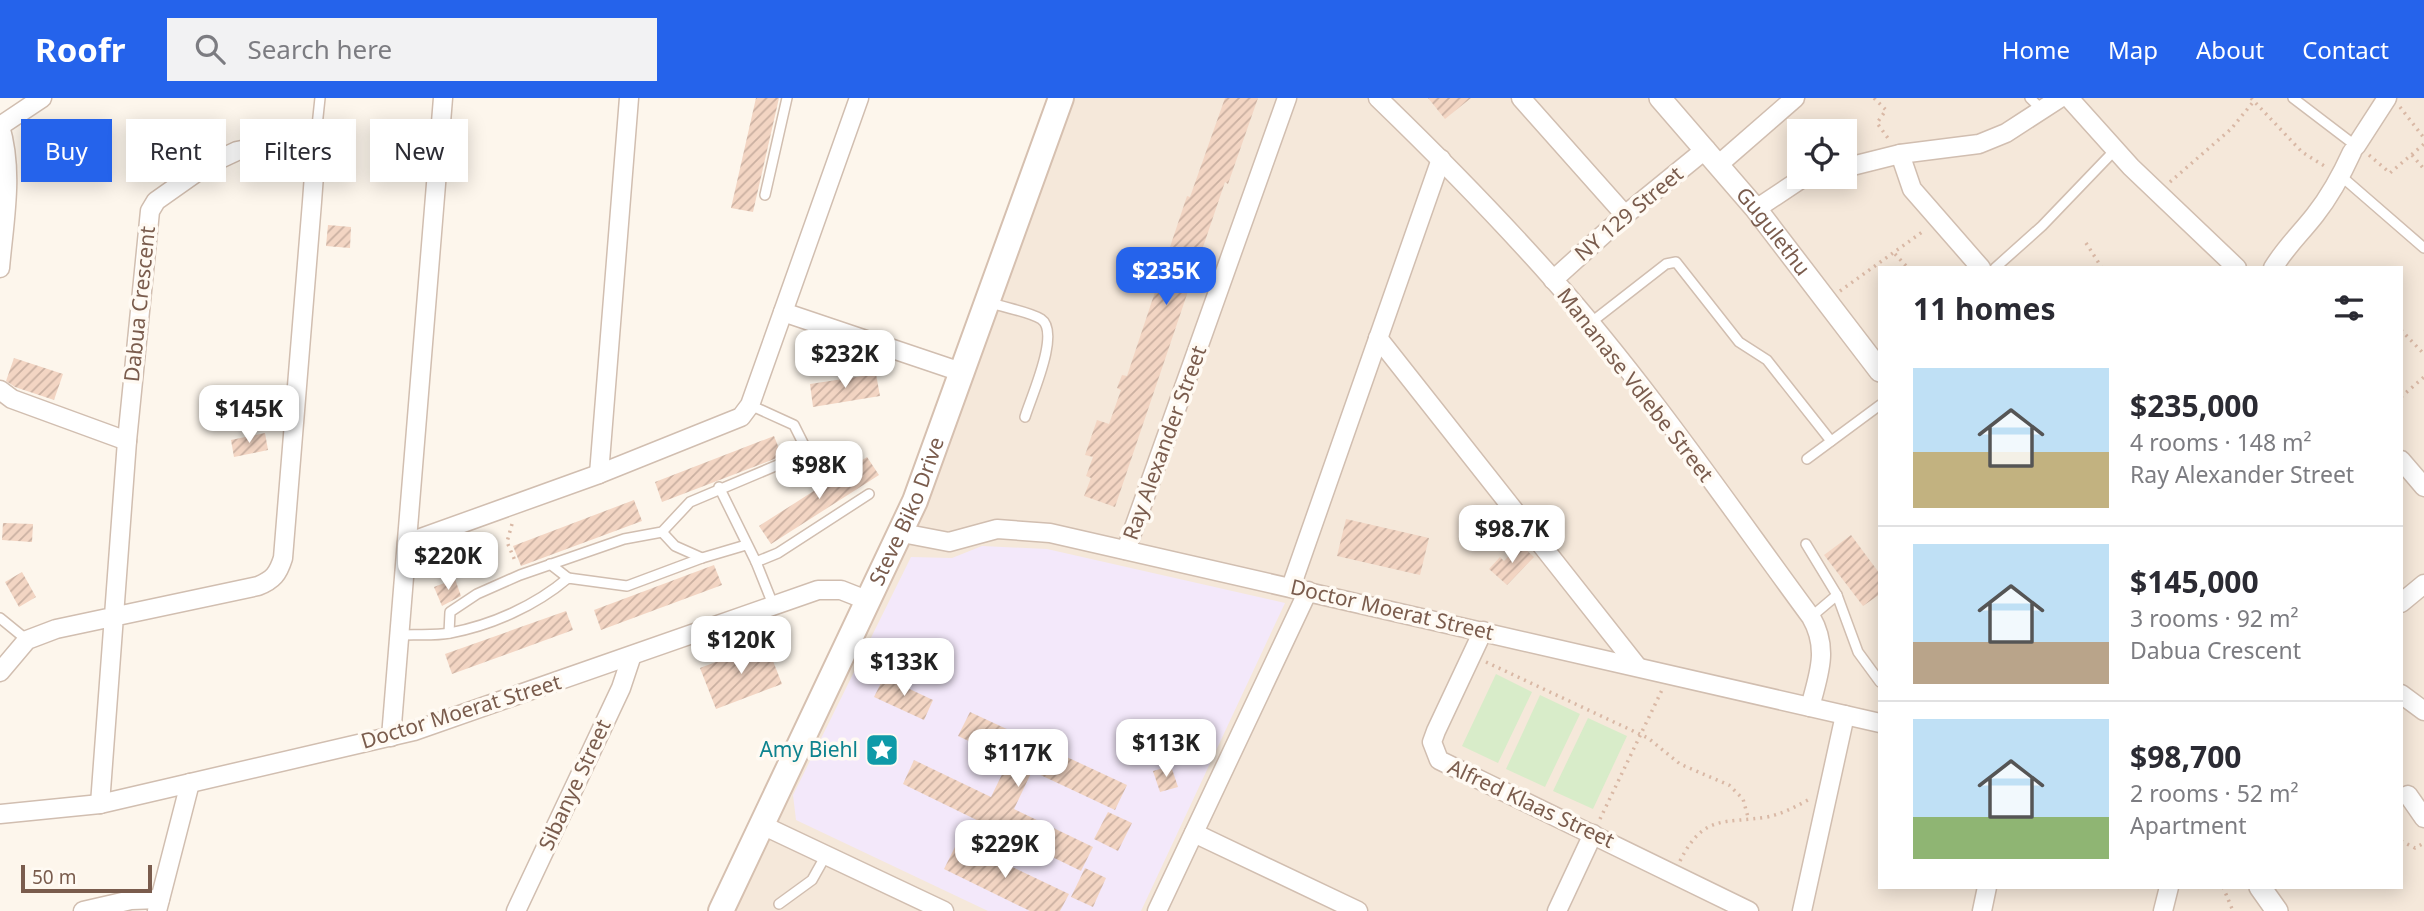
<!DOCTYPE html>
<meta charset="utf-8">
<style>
body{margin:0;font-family:"Noto Sans",sans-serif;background:#f2f2f3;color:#2b2b33;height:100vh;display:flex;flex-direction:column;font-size:26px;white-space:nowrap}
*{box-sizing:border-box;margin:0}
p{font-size:23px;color:#7c7c81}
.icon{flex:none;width:38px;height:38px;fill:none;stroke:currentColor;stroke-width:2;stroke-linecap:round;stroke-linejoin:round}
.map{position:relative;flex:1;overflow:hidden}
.panel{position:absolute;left:1878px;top:168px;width:525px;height:623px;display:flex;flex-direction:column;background:#fff;border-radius:0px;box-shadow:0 4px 18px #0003}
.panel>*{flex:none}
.hud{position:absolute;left:21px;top:21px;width:665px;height:63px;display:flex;gap:14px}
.tools{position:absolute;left:1787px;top:21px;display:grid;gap:14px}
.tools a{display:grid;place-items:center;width:70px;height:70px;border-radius:0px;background:#fff;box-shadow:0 4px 18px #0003;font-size:35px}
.scale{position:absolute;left:21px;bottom:18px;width:131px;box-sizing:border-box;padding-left:7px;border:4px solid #7a5c4d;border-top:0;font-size:19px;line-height:24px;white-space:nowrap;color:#7a5c4d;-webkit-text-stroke:5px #fffaf3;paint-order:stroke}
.price{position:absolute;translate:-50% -60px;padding:0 16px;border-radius:14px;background:#fff;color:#222;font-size:23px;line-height:46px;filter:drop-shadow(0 2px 4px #0008)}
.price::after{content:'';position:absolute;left:50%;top:42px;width:21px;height:16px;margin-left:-10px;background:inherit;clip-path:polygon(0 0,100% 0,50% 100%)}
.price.selected{background:#2563eb;color:#fff}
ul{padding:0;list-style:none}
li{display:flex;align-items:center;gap:21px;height:175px;padding:0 35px}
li+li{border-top:2px solid #e1e1e2}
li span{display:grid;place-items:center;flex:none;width:196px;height:140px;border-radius:0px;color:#555}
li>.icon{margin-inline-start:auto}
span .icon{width:84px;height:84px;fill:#fffc;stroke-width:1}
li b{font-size:30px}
h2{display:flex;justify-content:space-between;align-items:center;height:84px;padding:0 35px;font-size:30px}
.pill{padding:0 24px;border-radius:0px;background:#fff;box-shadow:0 4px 18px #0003;font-size:24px;line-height:63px}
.pill.selected{background:#2563eb;color:#fff}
header{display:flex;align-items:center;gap:42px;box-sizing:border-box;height:98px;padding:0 35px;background:#2563eb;color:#fff}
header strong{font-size:33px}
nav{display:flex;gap:38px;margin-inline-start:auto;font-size:24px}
.search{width:490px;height:63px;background:#f2f2f3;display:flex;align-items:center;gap:18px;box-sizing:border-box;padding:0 24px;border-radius:0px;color:#7c7c81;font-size:26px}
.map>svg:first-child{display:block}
.residential{fill:#f5e8da;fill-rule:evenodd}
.education{fill:#f3e8fa}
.garden{fill:#d8ecc9}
.building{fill:url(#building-hatch)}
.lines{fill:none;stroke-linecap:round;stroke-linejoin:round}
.service-casing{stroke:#d1beb0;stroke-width:12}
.minor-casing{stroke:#d1beb0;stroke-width:21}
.tertiary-casing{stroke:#d1beb0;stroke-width:24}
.secondary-casing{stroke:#d6c0b0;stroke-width:28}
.path{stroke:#d9b8a5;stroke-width:3.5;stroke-dasharray:2 5;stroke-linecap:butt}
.service{stroke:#fff;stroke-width:9}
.minor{stroke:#fff;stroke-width:18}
.tertiary{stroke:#fff;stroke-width:21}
.secondary{stroke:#fff;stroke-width:24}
.labels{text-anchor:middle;stroke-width:7;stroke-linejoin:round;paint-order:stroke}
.street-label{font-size:21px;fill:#7a5c4d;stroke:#fffaf3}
.culture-label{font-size:21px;fill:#0d838f;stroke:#fffaf3;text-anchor:end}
</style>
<header>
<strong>Roofr</strong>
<div class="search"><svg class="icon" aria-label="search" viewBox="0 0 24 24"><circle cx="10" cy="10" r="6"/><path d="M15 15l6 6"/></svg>Search here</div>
<nav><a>Home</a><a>Map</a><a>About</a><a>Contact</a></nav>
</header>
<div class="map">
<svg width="2424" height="813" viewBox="0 0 2424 813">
<defs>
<pattern id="building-hatch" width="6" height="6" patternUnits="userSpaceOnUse" patternTransform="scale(1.75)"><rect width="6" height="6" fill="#f3d5c3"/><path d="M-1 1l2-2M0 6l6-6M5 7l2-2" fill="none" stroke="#cab0a1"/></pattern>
</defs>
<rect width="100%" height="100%" fill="#fdf6ec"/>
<path class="residential" d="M1068,0H2424V813H731L902,435ZM1799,33H1844V79H1799ZM1880,170H2401V789H1880Z"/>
<polygon class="education" points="982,448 1047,451 1285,505 1141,813 988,813 796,722 793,697 911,459 952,460"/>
<g class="garden">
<polygon points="1496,576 1532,594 1498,665 1462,648"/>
<polygon points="1540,597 1580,616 1545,689 1506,671"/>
<polygon points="1588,620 1627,638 1593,711 1553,693"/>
</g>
<g class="building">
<polygon points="756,0 779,0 753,114 731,110"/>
<polygon points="1225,0 1258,0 1228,86 1225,84 1115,409 1084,398 1091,380 1086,378 1093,359 1085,357 1097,322 1109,326 1121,292 1117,290 1122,277 1127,278 1187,98 1190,99"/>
<polygon points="1428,0 1471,0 1445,21"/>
<polygon points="328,127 351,129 350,150 326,148"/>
<polygon points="14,260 63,276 54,302 15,289 6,283"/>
<polygon points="876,276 880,298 813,309 810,286"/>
<polygon points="265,335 268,352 234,359 231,342"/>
<polygon points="774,338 782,358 662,404 655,384"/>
<polygon points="867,359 879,377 771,446 759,428"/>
<polygon points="634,402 642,423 521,468 513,448"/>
<polygon points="1346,421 1429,440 1420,477 1337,458"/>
<polygon points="3,425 33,426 32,444 2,442"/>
<polygon points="1851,437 1880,476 1880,496 1863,508 1824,457"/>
<polygon points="1520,446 1534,459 1507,487 1489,471 1500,459 1504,463"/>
<polygon points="714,467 722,487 601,532 594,512"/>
<polygon points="22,474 36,499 19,509 5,484"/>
<polygon points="455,481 461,498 442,508 434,489"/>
<polygon points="566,513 573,532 452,576 445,556"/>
<polygon points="766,545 782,586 716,611 700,570"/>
<polygon points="884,579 933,602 924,622 874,599"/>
<polygon points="970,614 1127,687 1115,712 1032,673 1014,711 1093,749 1081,773 903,686 914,662 991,699 1009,662 958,638"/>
<polygon points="1171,668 1178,689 1160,694 1153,673"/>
<polygon points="1108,714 1132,725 1118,753 1094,741"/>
<polygon points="958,743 1069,796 1060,813 1030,813 944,771"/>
<polygon points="1085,770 1106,780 1093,809 1071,799"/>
</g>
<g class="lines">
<defs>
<g id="service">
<polyline points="2030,0 2041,11"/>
<polyline points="2293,0 2356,48 2354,51"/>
<polyline points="310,65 315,47 320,0"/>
<polyline points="2341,78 2424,150"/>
<polyline points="765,97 787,0"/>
<polyline points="1995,170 2042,128 2115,52"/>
<path d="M989,204C1004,210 1028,213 1041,221C1061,234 1031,299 1025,319"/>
<polyline points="1589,226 1666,166 1676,164 1739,244 1767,262 1831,343"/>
<polyline points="1807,361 1880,307"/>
<polyline points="719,389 756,464"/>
<polyline points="662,434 675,448 702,460 746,447"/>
<polyline points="1806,446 1837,497"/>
<polyline points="550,466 568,480"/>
<polyline points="774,509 756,464 778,455 869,396"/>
<polyline points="1811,519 1837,497 1858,554 1880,584"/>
<polyline points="0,520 27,542"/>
<polyline points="449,535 450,514 477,496 520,477 624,441 662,434 690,404 799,358 804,347 794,327 750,307"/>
<path d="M400,537C416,536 434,538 450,535C492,527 535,508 568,480L627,488L702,460"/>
<polyline points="779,806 812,782 826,757"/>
</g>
<g id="minor">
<path d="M1378,0C1438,58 1497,118 1552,180C1646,286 1727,405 1811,519C1829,550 1819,576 1810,609"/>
<polyline points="1521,0 1625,117"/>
<polyline points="2069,0 2131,69 2237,170"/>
<path d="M0,28C14,74 4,123 0,170"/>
<polyline points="0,28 42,0"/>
<polyline points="2356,48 2387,0"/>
<polyline points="1900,56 1912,91 1981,170"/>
<polyline points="1718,67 1795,0"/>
<polyline points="1844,70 1900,56 1979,46 2006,35 2060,0"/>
<polyline points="1756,111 1804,79"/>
<path d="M2273,170C2285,150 2301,135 2315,117C2330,98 2342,76 2352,54"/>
<polyline points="1553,182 1625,117 1706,51"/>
<polyline points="783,214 964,275"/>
<polyline points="1378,240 1637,568"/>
<polyline points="0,292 12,301 127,343"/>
<polyline points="2401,362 2424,389"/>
<polyline points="599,376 629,0"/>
<polyline points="902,435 949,444 997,431 1050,435 1880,625"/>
<polyline points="407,445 599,376 741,319 750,307 859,0"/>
<polyline points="1126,452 1287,0"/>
<polyline points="1291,489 1441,61"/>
<polyline points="2401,505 2424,486"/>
<polyline points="1483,533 1436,633 1432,644 1439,662 1749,813"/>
<path d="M0,574L27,542L56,531L258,488C273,482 278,476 283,460L312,104L314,77L310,65L298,57L252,50L237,53L207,67L156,103L150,113L127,343L100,706"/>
<polyline points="2401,596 2424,613"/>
<polyline points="391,639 443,0"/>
<polyline points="2408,697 2424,720"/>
<polyline points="0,716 100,706 414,633 818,492 841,492 869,503"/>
<polyline points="762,727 944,813"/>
<polyline points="1194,735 1358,813"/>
<polyline points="83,813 131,802 160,801"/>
<polyline points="157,813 190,685"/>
<polyline points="516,813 621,590 631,560"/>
<polyline points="1157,813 1308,493"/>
<polyline points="1557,813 1593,736"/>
<polyline points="1802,813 1845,617"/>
<polyline points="1982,813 1987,789"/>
<polyline points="2163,813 2169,789"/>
</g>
<g id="tertiary">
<path id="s1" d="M1660,0L1756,111L1880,273"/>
<polyline points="2260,789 2277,813"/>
</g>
<g id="secondary">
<path id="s2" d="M721,813L915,403L1061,0"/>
</g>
</defs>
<use href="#service" class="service-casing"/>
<use href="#minor" class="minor-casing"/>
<use href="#tertiary" class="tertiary-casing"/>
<use href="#secondary" class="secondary-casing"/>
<g class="path">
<polyline points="1874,0 1886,12 1877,25 1890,43"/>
<polyline points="2251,0 2302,54 2326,69"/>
<polyline points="2400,9 2424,40"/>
<polyline points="2369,57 2390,75 2424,46"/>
<polyline points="2412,57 2424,71"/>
<polyline points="2170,84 2231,31 2254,3"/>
<polyline points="2086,145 2102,170"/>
<polyline points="1895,156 1908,170"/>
<polyline points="1840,193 1925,132"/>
<polyline points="2401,232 2424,256"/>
<polyline points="2401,299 2424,279"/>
<polyline points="512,426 507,444 516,465"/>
<polyline points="1486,564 1648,640 1680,666 1729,687 1743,701 1748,719"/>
<polyline points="1600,721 1662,592"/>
<polyline points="2401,743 2415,750 2424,745"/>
<path d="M1680,763C1704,715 1725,726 1767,719C1782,716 1795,709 1808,702"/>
<polyline points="2223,789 2233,813"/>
</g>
<use href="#service" class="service"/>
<use href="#minor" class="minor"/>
<use href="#tertiary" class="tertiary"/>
<use href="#secondary" class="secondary"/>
</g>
<defs>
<symbol id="sight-square" viewBox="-11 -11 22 22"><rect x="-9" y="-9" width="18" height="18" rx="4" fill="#0f9aa8" stroke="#fffaf3"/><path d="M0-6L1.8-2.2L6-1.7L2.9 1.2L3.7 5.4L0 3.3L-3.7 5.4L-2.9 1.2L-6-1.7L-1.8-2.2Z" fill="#fff"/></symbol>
</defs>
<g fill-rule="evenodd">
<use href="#sight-square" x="863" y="633" width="38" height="38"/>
</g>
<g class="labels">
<g class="street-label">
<text transform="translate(1629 116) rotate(-40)" y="7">NY 129 Street</text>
<text dy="7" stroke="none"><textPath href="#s1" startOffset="175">Gugulethu</textPath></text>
<text transform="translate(140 206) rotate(-84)" y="7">Dabua Crescent</text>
<text transform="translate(1635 287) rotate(52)" y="7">Mananase Vdlebe Street</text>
<text transform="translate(1165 345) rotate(-70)" y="7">Ray Alexander Street</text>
<text dy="7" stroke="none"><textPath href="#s2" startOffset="441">Steve Biko Drive</textPath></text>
<text transform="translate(1392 512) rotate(13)" y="7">Doctor Moerat Street</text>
<text transform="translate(461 614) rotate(-17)" y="7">Doctor Moerat Street</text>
<text transform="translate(575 687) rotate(-65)" y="7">Sibanye Street</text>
<text transform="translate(1531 706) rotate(25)" y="7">Alfred Klaas Street</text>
</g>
<g class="culture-label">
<text x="858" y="659">Amy Biehl</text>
</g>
</g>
</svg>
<div class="tools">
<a><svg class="icon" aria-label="locate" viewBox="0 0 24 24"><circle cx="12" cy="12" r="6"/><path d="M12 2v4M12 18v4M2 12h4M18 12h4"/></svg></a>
</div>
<div class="scale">50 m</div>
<b class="price selected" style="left:1166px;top:209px">$235K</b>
<b class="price" style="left:845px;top:292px">$232K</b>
<b class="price" style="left:249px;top:347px">$145K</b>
<b class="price" style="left:819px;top:403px">$98K</b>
<b class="price" style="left:1512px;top:467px">$98.7K</b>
<b class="price" style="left:448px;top:494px">$220K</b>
<b class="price" style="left:741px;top:578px">$120K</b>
<b class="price" style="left:904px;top:600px">$133K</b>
<b class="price" style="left:1166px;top:681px">$113K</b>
<b class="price" style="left:1018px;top:691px">$117K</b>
<b class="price" style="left:1005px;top:782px">$229K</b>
<div class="hud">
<a class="pill selected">Buy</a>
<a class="pill">Rent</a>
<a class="pill">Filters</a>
<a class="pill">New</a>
</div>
<section class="panel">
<h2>11 homes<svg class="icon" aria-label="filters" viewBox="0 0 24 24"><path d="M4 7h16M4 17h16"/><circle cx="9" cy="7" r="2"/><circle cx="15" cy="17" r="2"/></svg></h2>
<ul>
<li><span style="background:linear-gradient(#bfe0f5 60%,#c2b280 0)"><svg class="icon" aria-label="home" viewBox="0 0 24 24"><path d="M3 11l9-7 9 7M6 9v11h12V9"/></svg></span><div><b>$235,000</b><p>4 rooms · 148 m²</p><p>Ray Alexander Street</p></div></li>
<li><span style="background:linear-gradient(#bfe0f5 70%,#b9a48a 0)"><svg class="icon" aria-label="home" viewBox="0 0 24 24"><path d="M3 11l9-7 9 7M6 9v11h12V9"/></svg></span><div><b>$145,000</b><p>3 rooms · 92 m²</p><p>Dabua Crescent</p></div></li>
<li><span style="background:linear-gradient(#bfe0f5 70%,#8fb573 0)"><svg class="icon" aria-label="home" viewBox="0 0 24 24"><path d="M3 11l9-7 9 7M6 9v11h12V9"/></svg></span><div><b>$98,700</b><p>2 rooms · 52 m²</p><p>Apartment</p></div></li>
</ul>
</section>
</div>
